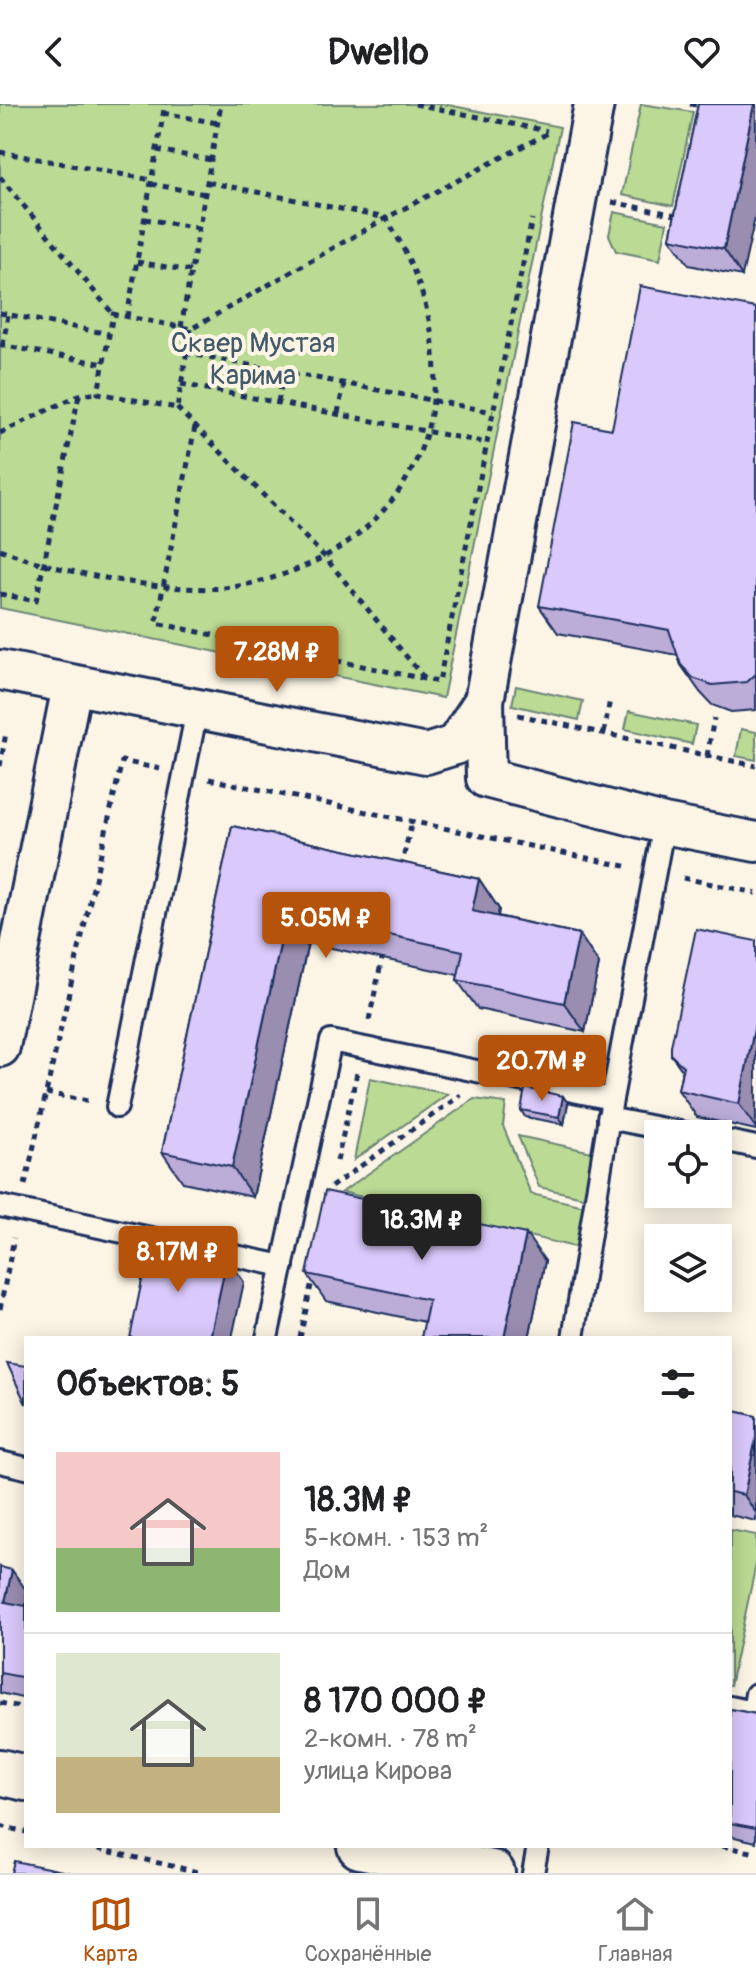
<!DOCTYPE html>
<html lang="ru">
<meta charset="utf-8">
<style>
body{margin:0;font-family:Pangolin,sans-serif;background:#f2f2f2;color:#202124;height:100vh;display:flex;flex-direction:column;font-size:30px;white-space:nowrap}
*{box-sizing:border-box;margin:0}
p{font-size:26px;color:#757577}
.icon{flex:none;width:44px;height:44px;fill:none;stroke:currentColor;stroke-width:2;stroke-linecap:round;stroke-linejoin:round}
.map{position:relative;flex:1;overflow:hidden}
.sheet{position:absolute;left:24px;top:1232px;width:708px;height:512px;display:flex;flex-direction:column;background:#fff;border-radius:0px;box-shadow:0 4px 20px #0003}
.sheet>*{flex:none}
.tools{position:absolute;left:644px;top:1016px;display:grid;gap:16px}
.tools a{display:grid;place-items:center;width:88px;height:88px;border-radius:0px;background:#fff;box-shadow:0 4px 20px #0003;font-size:40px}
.price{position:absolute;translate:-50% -68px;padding:0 18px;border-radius:8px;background:#b45309;color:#fff;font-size:26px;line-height:52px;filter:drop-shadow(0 2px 4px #0008)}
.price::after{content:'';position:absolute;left:50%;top:48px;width:24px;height:18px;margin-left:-12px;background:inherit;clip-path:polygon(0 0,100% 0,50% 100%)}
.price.on{background:#222;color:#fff}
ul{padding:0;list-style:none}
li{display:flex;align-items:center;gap:24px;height:200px;padding:0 32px}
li+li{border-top:2px solid #e0e0e0}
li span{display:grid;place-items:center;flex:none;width:224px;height:160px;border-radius:0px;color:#555}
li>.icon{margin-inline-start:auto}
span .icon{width:96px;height:96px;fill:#fffc;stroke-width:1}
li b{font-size:34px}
h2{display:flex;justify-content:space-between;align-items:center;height:96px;padding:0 32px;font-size:34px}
header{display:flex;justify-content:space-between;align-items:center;height:104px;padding:0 32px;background:#fff;font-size:36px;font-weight:700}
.dock{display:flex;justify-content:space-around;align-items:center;height:112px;border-top:2px solid #e0e0e0;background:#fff;font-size:22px;color:#757577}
.dock a{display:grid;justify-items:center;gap:4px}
.dock .on{color:#b45309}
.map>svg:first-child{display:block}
.green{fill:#bbda93;stroke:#6b8478;stroke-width:2}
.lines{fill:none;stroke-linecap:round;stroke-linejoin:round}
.lane-casing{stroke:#1b2f5e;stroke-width:26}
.street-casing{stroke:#1b2f5e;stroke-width:44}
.secondary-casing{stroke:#1b2f5e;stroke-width:50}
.path{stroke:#1b2f5e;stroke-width:5;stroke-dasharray:6 6;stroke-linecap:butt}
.lane{stroke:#fcf5e5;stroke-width:20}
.street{stroke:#fcf5e5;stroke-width:38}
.secondary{stroke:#fcf5e5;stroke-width:44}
.wall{fill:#bbadd8;stroke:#1b2f5e;stroke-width:2}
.shaded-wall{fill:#998db0;stroke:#1b2f5e;stroke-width:2}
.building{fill:#dac9fb;stroke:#1b2f5e;stroke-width:2}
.labels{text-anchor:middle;stroke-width:8;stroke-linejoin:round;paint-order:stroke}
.park-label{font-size:28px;fill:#435a6b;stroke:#fcf5e5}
</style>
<header><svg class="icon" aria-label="back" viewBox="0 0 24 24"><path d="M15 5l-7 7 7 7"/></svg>Dwello<svg class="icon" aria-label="heart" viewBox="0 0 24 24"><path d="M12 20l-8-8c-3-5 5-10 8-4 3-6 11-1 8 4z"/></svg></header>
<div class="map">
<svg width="756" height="1769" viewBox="0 0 756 1769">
<rect width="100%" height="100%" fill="#fcf5e5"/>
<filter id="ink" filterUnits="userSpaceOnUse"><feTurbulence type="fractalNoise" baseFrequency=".0125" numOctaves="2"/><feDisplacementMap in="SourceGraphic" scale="16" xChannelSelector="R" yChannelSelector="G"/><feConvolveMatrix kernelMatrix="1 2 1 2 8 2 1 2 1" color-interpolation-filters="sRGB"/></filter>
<g filter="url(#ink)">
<g class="green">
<polygon points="0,0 443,0 560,23 443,594 0,504"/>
<polygon points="641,0 693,8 673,102 622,91"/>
<polygon points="614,108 667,119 660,156 616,147 609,131"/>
<polygon points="516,582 583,597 579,616 512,601"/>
<polygon points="629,607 696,621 692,640 625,625"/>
<polygon points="741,625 756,628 756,656 736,652"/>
<polygon points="370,974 448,990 354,1056"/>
<polygon points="474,995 506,999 503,1022 531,1090 589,1103 579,1144 342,1088"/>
<polygon points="518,1032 597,1049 587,1094 539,1083"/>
<polygon points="730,1426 756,1431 756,1460 730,1582"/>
</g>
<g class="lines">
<defs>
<g id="lane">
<polyline points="117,1003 197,606"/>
<polyline points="608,1014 690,1030"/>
<polyline points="718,1035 756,1043"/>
<polyline points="0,1102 283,1162"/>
<polyline points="267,1234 331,937 612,995"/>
<polyline points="573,1234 612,995 664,720"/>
<polyline points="0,1358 26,1364"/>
<polyline points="730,1603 753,1608 756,1590"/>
<polyline points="533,1769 538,1742"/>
</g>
<g id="street">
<polyline points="594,0 484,597 486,674 664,720 756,738"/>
<polyline points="0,566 426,650 455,641 484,597"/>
<polyline points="0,943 72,582"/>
</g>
<g id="secondary">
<polyline points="0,1668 26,1674"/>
<polyline points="360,1742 492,1769"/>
</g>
</defs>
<use href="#lane" class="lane-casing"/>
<use href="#street" class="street-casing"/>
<use href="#secondary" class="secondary-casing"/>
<g class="path">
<polyline points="415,0 547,27"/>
<polyline points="690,0 702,2"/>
<polyline points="163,9 217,19"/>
<polyline points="157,46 211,56"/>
<polyline points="0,48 152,76"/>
<polyline points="0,73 113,210"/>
<polyline points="151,80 205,90"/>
<polyline points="612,98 681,112"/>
<polyline points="145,115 199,124"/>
<polyline points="137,158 191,167"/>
<polyline points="0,209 109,230"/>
<polyline points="127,213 165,0"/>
<polyline points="181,223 221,0"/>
<polyline points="191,225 177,304 98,289 113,210 191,225 386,114 550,28"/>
<polyline points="0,241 104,260"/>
<polyline points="3,241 8,211"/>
<polyline points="186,249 493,308"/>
<polyline points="181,280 487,339"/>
<polyline points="278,298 284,268"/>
<polyline points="177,304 324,452 424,574"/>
<polyline points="338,309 344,279"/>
<polyline points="195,323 156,519 439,578 532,115"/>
<polyline points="0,329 79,291 98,289"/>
<path d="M0,445C52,468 183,493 239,482C430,446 486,271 386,114L207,78"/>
<polyline points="0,490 36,497 79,291"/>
<polyline points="518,611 756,662"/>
<polyline points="604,629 610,595"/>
<polyline points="707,652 714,614"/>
<polyline points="0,662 6,629"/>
<polyline points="209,675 630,763"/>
<polyline points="401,763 412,717"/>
<polyline points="683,774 756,789"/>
<polyline points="369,916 382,855"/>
<polyline points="46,989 93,998"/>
<polyline points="337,1057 357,969"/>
<polyline points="25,1081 122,657 160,665"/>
<polyline points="331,1083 461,991"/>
<polyline points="0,1205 14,1134"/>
<polyline points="300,1234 313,1172"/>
<polyline points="0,1599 26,1604"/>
<polyline points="0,1722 26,1728"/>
<polyline points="86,1742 202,1769"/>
<polyline points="722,1742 756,1749"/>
</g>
<use href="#lane" class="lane"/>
<use href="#street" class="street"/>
<use href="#secondary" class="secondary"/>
</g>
<g class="wall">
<polygon points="698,0 742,172 689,161 670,134"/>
<polygon points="756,204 756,606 731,608 712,601 700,588 681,561 678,551 558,529 539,502 612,325"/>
<polygon points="232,722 479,775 499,805 498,812 579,830 599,860 585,928 478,905 457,876 458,871 308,839 253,1093 183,1078 162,1048"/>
<polygon points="756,837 756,1026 697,1013 678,986 682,966 671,951"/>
<polygon points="568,999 564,1020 525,1013 521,1006"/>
<polygon points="545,1157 529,1234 421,1234 425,1218 326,1197 307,1170"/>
<polygon points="730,1306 756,1312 756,1417 730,1411"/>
<polygon points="0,1463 26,1486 26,1595 0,1589"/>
<polygon points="730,1605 756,1610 756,1738 730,1732"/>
</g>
<g class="shaded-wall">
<polygon points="754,0 756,0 756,109 742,172 724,145"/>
<polygon points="479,775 499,805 493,837 472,807"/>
<polygon points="287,809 308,839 253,1093 232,1063"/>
<polygon points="579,830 599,860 585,928 564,899"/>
<polygon points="756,915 756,1024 739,1000"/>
<polygon points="563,992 568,999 564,1020 559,1013"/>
<polygon points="526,1130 545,1157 529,1234 504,1234"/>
<polygon points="227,1154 244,1178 232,1234 210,1234"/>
<polygon points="756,1334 756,1409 744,1391"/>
<polygon points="12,1466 26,1486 26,1504 5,1498"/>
</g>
<g class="building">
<polygon points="698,0 754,0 724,145 670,134"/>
<polygon points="640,182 756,204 756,570 747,578 712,581 693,574 681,561 669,526 539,502 574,318 612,325"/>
<polygon points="232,722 479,775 472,807 579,830 564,899 457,876 463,847 287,809 232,1063 162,1048"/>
<polygon points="696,825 756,837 756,915 739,1000 678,986 683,962 671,951 671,942"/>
<polygon points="525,984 563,992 559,1013 521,1006"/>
<polygon points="325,1087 526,1130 504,1234 421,1234 429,1196 307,1170"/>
<polygon points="150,1138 227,1154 210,1234 130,1234"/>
<polygon points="7,1259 26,1262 26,1300"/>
<polygon points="730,1306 756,1312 756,1334 744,1391 730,1388"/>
<polygon points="0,1463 12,1466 5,1498 26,1502 26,1574 0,1569"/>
<polygon points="730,1605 756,1610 756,1724 730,1719"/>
<polygon points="14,1757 72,1769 11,1769"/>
</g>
</g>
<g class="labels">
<g class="park-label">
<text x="253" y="248">Сквер Мустая<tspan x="253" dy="32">Карима</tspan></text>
</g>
</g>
</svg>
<div class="tools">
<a><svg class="icon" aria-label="locate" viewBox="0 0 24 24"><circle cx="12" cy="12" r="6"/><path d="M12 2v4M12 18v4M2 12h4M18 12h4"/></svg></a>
<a><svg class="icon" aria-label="layers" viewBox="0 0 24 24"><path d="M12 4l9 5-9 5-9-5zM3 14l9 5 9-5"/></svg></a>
</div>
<b class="price" style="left:277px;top:590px">7.28M ₽</b>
<b class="price" style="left:326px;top:856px">5.05M ₽</b>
<b class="price" style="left:542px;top:999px">20.7M ₽</b>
<b class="price on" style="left:422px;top:1158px">18.3M ₽</b>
<b class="price" style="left:178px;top:1190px">8.17M ₽</b>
<section class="sheet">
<h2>Объектов: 5<svg class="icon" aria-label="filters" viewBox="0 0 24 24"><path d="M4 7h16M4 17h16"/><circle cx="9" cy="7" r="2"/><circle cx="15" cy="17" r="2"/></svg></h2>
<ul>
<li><span style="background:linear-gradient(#f6c9c9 60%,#8fb573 0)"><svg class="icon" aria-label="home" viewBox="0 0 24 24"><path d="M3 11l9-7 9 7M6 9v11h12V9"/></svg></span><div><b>18.3M ₽</b><p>5-комн. · 153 m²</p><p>Дом</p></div></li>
<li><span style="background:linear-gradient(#dfe7d0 65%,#c2b280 0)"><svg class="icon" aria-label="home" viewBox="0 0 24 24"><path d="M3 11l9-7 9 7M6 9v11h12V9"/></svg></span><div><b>8 170 000 ₽</b><p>2-комн. · 78 m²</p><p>улица Кирова</p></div></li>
</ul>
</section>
</div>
<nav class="dock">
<a class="on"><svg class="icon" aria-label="map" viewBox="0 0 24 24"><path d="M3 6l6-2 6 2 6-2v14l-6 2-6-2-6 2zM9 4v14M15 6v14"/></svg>Карта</a>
<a><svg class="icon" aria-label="saved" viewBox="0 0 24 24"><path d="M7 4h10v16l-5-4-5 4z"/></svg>Сохранённые</a>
<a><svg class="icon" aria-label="home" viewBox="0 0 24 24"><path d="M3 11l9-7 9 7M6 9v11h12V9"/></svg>Главная</a>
</nav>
